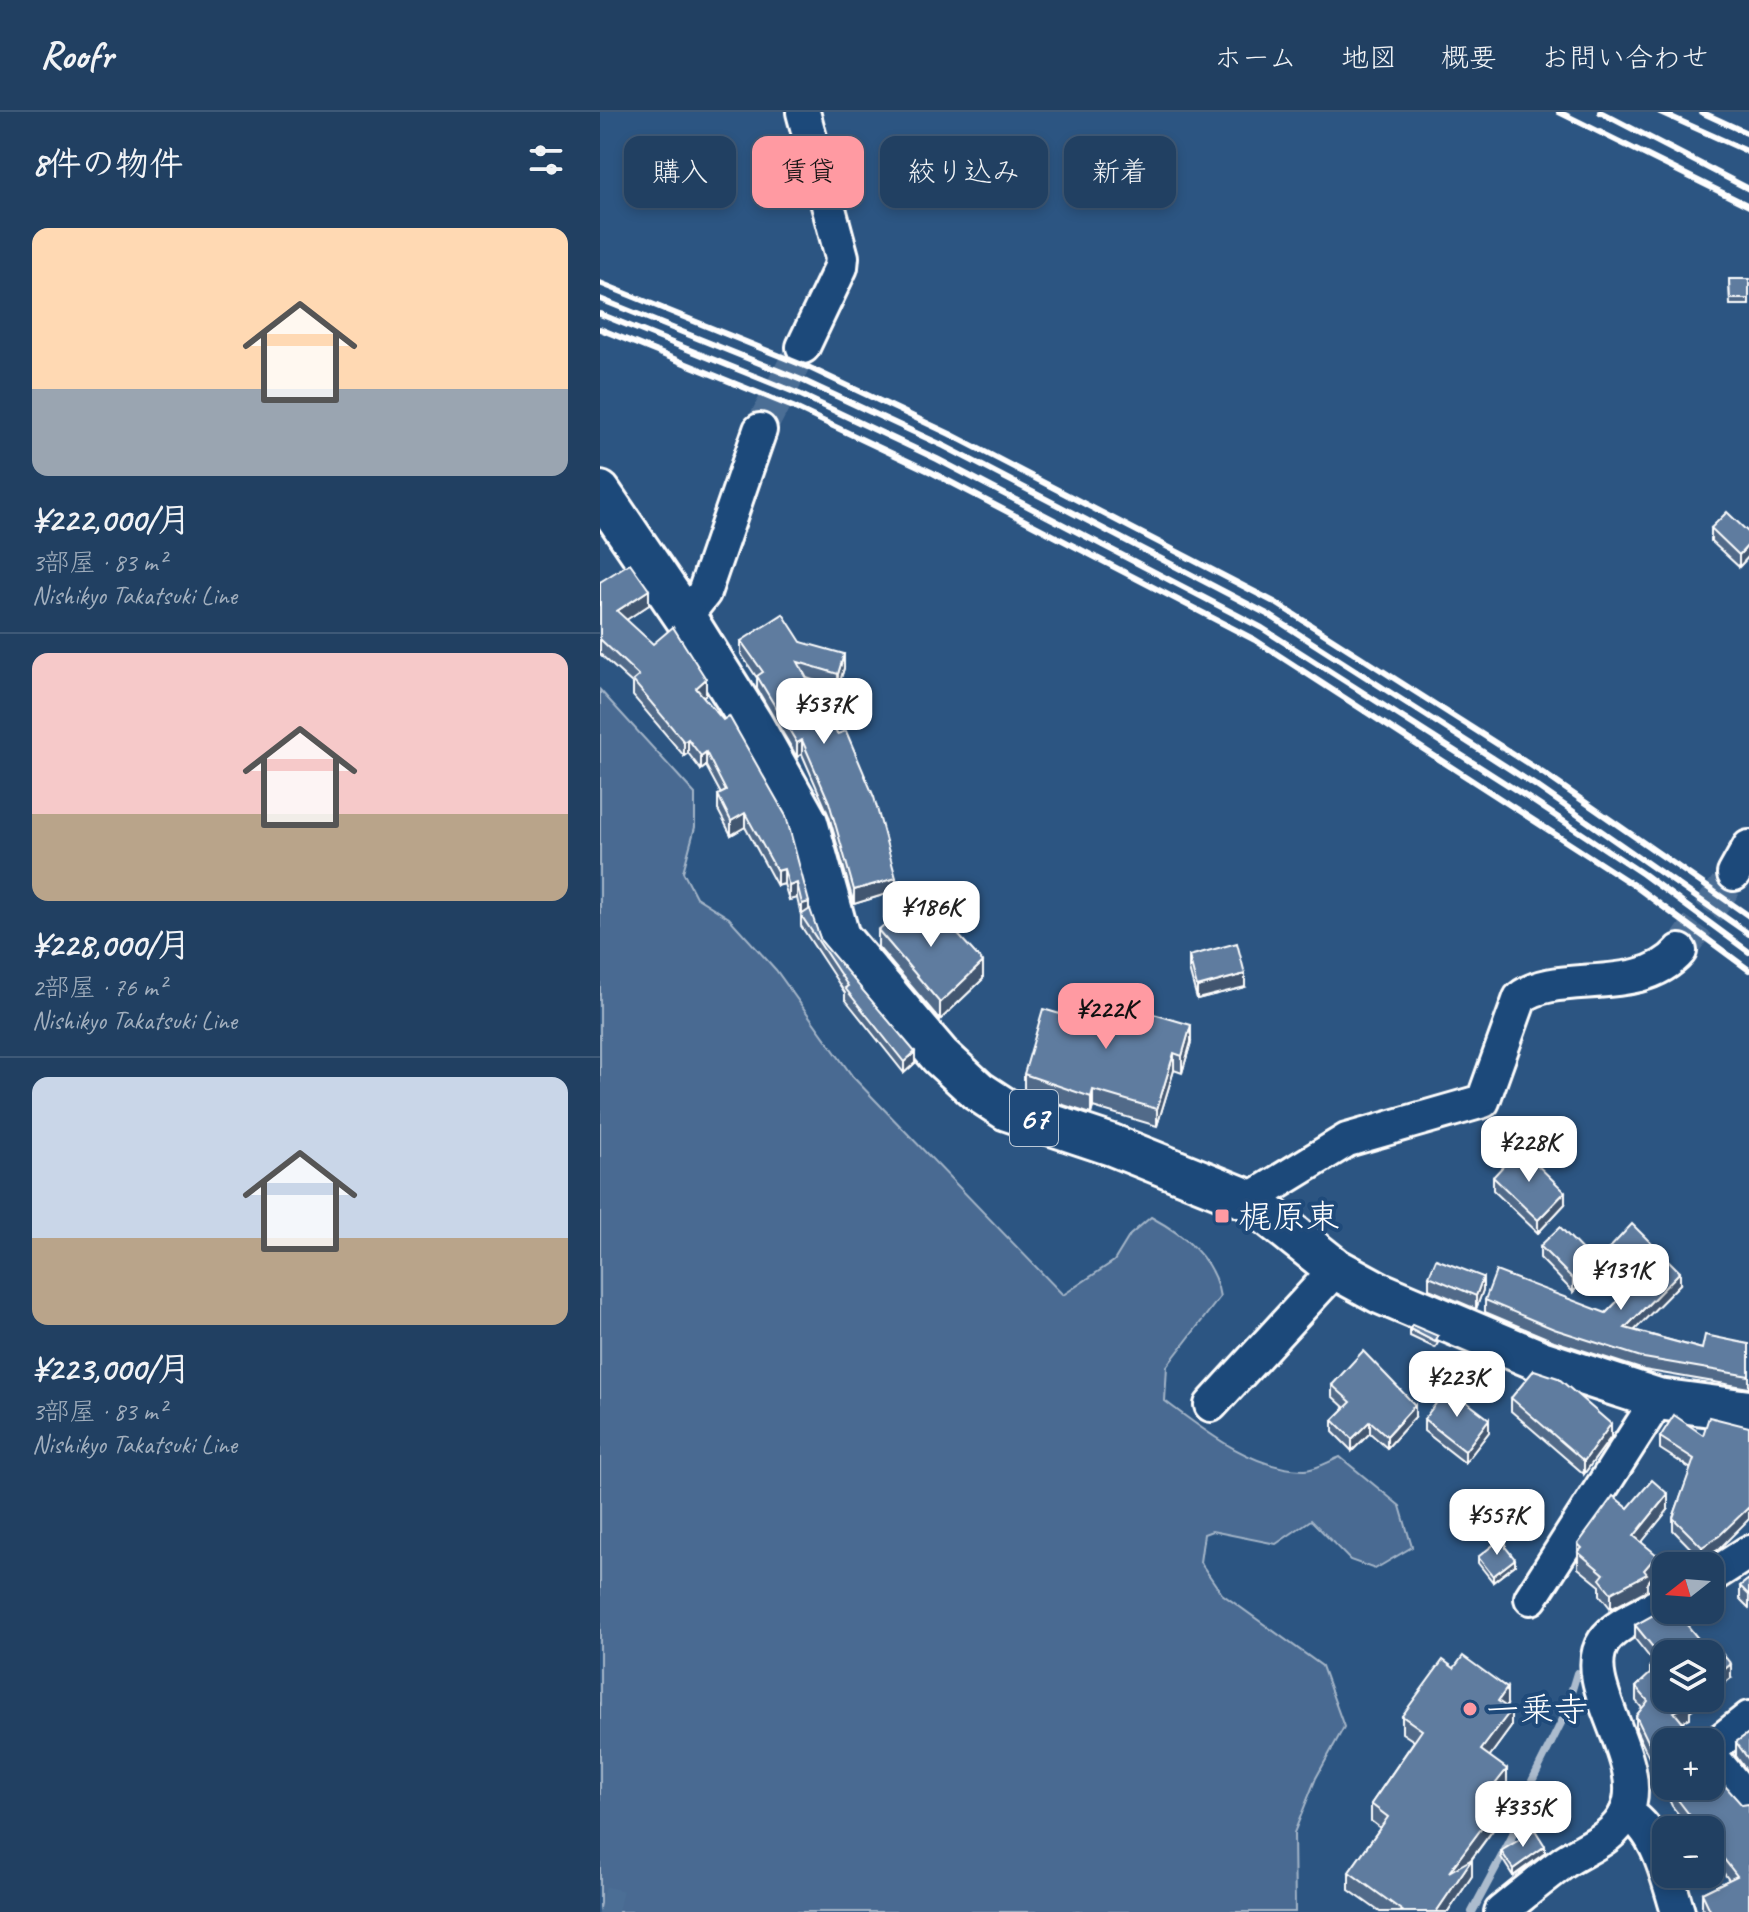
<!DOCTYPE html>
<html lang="ja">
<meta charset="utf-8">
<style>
body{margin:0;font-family:Caveat,"Klee One",sans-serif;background:#2d4b6b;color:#f1f3f6;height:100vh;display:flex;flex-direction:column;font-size:30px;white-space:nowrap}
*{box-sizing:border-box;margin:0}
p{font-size:26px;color:#a2afbe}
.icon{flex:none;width:44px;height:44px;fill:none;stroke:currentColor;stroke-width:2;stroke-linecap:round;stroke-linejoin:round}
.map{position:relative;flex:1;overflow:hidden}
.side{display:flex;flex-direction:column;background:#214062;width:600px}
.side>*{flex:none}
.guide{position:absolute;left:24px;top:24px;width:760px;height:72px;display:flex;gap:16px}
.needle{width:52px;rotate:253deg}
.controls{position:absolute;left:1052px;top:1440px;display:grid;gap:16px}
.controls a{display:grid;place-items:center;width:72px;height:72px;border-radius:16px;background:#214062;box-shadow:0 4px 12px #0003,0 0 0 2px #3e5977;font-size:40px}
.price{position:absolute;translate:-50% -68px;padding:0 18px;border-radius:16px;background:#fff;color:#222;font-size:26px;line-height:52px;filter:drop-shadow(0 2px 4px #0008)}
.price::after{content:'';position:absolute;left:50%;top:48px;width:24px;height:18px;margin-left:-12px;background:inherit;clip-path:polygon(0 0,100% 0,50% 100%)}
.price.active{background:#ff9aa2;color:#111}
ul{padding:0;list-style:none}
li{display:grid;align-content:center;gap:16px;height:424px;padding:0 32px}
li+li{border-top:2px solid #3e5977}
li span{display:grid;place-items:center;height:248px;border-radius:16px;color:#555}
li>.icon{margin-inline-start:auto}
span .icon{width:144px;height:144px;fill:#fffc;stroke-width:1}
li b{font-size:34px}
h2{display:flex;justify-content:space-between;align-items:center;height:96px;padding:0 32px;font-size:34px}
.tag{padding:0 28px;border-radius:16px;background:#214062;box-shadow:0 4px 12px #0003,0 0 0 2px #3e5977;font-size:28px;line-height:72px}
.tag.active{background:#ff9aa2;color:#111}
header{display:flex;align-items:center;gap:48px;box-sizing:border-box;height:112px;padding:0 40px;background:#214062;border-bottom:2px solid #3e5977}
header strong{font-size:38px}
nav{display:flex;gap:44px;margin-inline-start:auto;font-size:28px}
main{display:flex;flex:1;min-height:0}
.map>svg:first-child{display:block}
.green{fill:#486b92;stroke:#a4b5c8;stroke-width:2}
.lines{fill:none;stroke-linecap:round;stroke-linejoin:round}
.stream{stroke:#acbcce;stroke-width:8}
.minor-tunnel{stroke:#4c6e95;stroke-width:32;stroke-dasharray:32 16;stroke-linecap:butt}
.highway-tunnel{stroke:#4c6e95;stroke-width:44;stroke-dasharray:44 22;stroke-linecap:butt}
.minor-casing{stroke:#fff;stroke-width:38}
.major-casing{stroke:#fff;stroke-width:46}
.minor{stroke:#1f4a7a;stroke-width:32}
.major{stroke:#1f4a7a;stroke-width:40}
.rail{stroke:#fff;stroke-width:6}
.wall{fill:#516b89;stroke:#fff;stroke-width:2}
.shaded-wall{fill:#42576f;stroke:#fff;stroke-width:2}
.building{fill:#5e7c9f;stroke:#fff;stroke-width:2}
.poi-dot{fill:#ff9aa2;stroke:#1f4a7a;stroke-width:3}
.labels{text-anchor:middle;stroke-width:8;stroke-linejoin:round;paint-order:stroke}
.shield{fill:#1f4a7a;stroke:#bcc9d7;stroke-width:2}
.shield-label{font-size:32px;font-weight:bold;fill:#fff}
.poi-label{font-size:34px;fill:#fff;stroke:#1f4a7a;text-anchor:start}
</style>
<header>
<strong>Roofr</strong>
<nav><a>ホーム</a><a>地図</a><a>概要</a><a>お問い合わせ</a></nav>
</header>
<main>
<section class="side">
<h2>8件の物件<svg class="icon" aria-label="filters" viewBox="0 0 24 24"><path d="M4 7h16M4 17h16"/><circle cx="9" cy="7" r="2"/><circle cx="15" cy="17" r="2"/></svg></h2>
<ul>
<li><span style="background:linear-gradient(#ffd9b3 65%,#9aa5b1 0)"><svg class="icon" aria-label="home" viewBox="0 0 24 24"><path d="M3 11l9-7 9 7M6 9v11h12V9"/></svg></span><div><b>¥222,000/月</b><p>3部屋 · 83 m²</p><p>Nishikyo Takatsuki Line</p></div></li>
<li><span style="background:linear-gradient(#f6c9c9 65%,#b9a48a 0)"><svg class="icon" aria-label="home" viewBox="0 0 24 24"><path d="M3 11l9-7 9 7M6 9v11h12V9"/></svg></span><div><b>¥228,000/月</b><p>2部屋 · 76 m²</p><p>Nishikyo Takatsuki Line</p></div></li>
<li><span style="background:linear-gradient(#c9d6e8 65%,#b9a48a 0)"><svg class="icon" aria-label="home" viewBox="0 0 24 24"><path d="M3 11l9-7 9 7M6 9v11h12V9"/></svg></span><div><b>¥223,000/月</b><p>3部屋 · 83 m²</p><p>Nishikyo Takatsuki Line</p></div></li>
</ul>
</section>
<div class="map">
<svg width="1149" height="1800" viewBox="0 0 1149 1800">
<rect width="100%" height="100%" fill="#2c5582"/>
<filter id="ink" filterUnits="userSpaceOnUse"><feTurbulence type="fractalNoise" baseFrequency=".0125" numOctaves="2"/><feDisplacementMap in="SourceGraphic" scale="16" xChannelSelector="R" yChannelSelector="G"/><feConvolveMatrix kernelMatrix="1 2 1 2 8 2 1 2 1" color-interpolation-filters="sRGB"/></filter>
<g filter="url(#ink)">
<path class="green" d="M0,578L95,682V715L83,760L96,785L129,806L176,858L253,965L463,1183L514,1149L530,1123L551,1105C584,1123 614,1146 620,1185L567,1254L565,1289C605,1319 652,1357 704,1358C715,1358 730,1349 740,1345L800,1394L812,1435L775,1457L750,1448L711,1408L676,1432L612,1419L604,1422L600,1450L622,1482L722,1554L744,1615L716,1666L694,1721L695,1800H0Z"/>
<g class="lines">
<polyline class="stream" points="872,1800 911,1727 931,1671 963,1607 977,1561"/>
<g class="minor-tunnel">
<polyline points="160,318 203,235"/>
<polyline points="1080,839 1134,762"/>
</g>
<polyline class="highway-tunnel" points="0,1796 18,1800"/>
<defs>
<g id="minor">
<polyline points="203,0 242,145 241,155 203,235"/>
<polyline points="85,505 104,481 160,318"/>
<polyline points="1134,762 1149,735"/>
<path d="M649,1088L747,1028L883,989L920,886C956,856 1040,886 1080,839"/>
<polyline points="611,1293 736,1157"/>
<polyline points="1110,1465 1149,1440"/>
<polyline points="931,1486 1058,1287"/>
<polyline points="1110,1637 1149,1606"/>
<polyline points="1110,1642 1149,1690"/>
<path d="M1026,1701C1058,1716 1068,1769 1078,1800"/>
<path d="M901,1800C922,1783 942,1766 964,1750C986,1735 1014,1727 1026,1701C1051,1650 975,1571 1004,1529C1016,1511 1048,1500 1066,1489"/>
</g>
<polyline id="major" points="0,380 85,505 152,612 207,710 239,825 340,944 378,979 407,998 512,1033 649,1088 736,1157 780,1181 941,1249 1058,1287 1149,1299"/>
</defs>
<use href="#minor" class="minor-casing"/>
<use href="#major" class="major-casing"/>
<use href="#minor" class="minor"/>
<use href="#major" class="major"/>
<g class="rail">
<polyline points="959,0 1149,94"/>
<polyline points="1000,0 1149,77"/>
<polyline points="1060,0 1149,40"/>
<polyline points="1101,0 1149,22"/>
<polyline points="0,171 210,256 350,322 676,491 946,663 1149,804"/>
<polyline points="0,187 204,269 344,334 669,503 938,675 1149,822"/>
<polyline points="0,202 199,282 337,347 662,516 930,687 1043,762 1149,840"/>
<polyline points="0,217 193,295 331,360 655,528 1035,774 1149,858"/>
</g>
</g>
<g class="wall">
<polygon points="1129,167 1149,167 1149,193 1130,193"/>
<polygon points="1111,416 1149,421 1149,444 1139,455 1111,429"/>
<polygon points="0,470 49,493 26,508 106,582 103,584 209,798 221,829 315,951 304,961 245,887 245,881 201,814 201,803 197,786 189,788 184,772 177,774 145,715 131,723 118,698 118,683 121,682 106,654 101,658 88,641 84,644 33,584 33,572 0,542"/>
<polygon points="141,529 201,530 244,556 238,576 207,566 296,779 254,792 229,704 202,642 197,645 157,577 157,566 141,542"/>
<polygon points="328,800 383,867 340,908 278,835 278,818"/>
<polygon points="589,844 645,875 597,887 589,857"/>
<polygon points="492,898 591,930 582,961 574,958 557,1014 493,995 491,1002 424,980 424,962 460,902"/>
<polygon points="893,1065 965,1092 938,1121 893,1078"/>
<polygon points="940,1134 992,1160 973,1180 940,1146"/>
<polygon points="1008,1138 1080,1172 1034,1218 1102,1237 1149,1232 1149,1276 1044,1258 954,1229 885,1200 885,1188 1006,1201 1033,1174 1008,1150"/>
<polygon points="829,1164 883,1178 876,1197 829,1177"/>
<polygon points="810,1217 838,1231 835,1236 810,1224"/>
<polygon points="732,1273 815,1305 787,1336 770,1321 752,1339 733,1320 733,1308 745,1296 732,1284"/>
<polygon points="911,1286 1011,1325 984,1362 911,1299"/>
<polygon points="824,1307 889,1320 865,1351 824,1319"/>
<polygon points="1103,1323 1119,1437 1102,1448 1073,1418 1073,1406 1091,1357 1060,1337 1060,1325"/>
<polygon points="1028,1396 1068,1398 1041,1430 1057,1459 1047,1471 1047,1478 1011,1497 1000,1483 1000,1474 978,1456 978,1432"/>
<polygon points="878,1445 915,1453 893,1470 878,1451"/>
<polygon points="1149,1467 1149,1496 1140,1487 1140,1474"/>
<polygon points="1035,1513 1131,1566 1066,1586 1106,1586 1090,1599 1090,1606 1082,1610 1066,1630 1066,1674 1110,1674 1149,1800 1104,1800 1102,1795 1102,1781 1129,1768 1110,1743 1110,1718 1091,1718 1072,1694 1036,1618 1036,1604 1042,1596 1036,1589 1036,1575 1050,1562 1050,1554 1054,1551 1035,1527"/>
<polygon points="907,1593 906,1595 911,1615 889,1645 907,1675 901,1683 904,1703 872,1747 872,1764 848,1800 780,1800 749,1778 749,1760 780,1716 771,1709 771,1692 814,1629 802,1621 802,1604"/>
<polygon points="1149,1621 1149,1662 1136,1644 1136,1630"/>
<polygon points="901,1739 945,1741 913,1764 901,1745"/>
</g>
<g class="shaded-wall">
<polygon points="1149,432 1149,444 1139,455 1139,443"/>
<polygon points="49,478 49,493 17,514 17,499"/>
<polygon points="244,542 244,556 238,576 238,562"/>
<polygon points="106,567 106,582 96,590 96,576"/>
<polygon points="88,627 88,641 84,644 84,630"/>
<polygon points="202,628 202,642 197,645 197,631"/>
<polygon points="106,640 106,654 101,658 101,644"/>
<polygon points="145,701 145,715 131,723 131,709"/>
<polygon points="184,757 184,772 177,774 177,759"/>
<polygon points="296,766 296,779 254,792 254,778"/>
<polygon points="197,771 197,786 189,788 189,774"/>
<polygon points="209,790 209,804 202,806 202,792"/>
<polygon points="383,850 383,867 340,908 340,891"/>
<polygon points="645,862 645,875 597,887 597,875"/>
<polygon points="591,913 591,930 582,961 582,944"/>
<polygon points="315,940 315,951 304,961 304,950"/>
<polygon points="574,941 574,958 557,1014 557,997"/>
<polygon points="493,978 493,995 491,1002 491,985"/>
<polygon points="965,1080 965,1092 938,1121 938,1108"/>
<polygon points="992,1148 992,1160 973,1180 973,1167"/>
<polygon points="1080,1160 1080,1172 1025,1228 1025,1216"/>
<polygon points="883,1165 883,1178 876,1197 876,1184"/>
<polygon points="815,1293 815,1305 787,1336 787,1324"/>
<polygon points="889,1307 889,1320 865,1351 865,1339"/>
<polygon points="770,1309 770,1321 752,1339 752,1327"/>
<polygon points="1011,1312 1011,1325 984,1362 984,1349"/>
<polygon points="1068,1382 1068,1398 1034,1440 1034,1424"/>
<polygon points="1149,1395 1149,1407 1119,1437 1102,1448 1102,1435"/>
<polygon points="1057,1443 1057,1459 1047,1471 1047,1478 1011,1497 1011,1481 1044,1458"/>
<polygon points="915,1447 915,1453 893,1470 893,1464"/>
<polygon points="1131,1552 1131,1566 1110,1583 1110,1569"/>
<polygon points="907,1576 907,1593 898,1606 898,1589"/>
<polygon points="1089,1586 1106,1586 1090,1599 1090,1606 1074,1614 1074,1600"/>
<polygon points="911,1598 911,1615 881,1656 881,1638"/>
<polygon points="907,1657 907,1675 892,1694 892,1676"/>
<polygon points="904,1686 904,1703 849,1777 849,1760"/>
<polygon points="945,1734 945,1741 913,1764 913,1757"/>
<polygon points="872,1747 872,1764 848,1800 836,1800"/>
</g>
<g class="building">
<polygon points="1129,167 1149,167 1149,187 1130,187"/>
<polygon points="1127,400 1149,421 1149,432 1139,443 1111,416"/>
<polygon points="30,451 49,478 17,499 53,532 73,515 106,567 96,576 123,608 129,604 186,704 209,790 202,792 197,771 189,774 184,757 177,759 145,701 131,709 118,683 126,679 106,640 101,644 88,627 84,630 33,569 39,564 0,527 0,470"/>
<polygon points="183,502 201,530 244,542 238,562 198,550 237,622 246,619 274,685 296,766 254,778 229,690 202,628 197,631 157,564 163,560 141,529"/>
<polygon points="316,786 328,800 333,795 383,850 340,891 278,818"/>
<polygon points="210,797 221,829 315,940 304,950 245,876 248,874 201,803"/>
<polygon points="637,831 645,862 597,875 589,844"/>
<polygon points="466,879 492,887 489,897 530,909 533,896 591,913 582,944 574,941 557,997 493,978 491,985 424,962 443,897 460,902"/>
<polygon points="920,1036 965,1080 938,1108 893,1065"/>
<polygon points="1032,1112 1080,1160 1025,1216 1102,1237 1105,1223 1149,1232 1149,1264 1044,1246 954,1217 885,1188 896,1159 1006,1201 1039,1167 1008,1138"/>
<polygon points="960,1115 992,1148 973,1167 940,1134"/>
<polygon points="836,1147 883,1165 876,1184 829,1164"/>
<polygon points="812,1213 838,1224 835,1230 810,1217"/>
<polygon points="763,1239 815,1293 787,1324 770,1309 752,1327 733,1308 751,1290 732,1273"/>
<polygon points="934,1258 958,1266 1011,1312 984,1349 911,1286"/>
<polygon points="848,1276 889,1307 865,1339 824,1307"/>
<polygon points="1074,1303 1103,1323 1109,1305 1149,1315 1149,1395 1119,1424 1102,1435 1073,1406 1094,1347 1060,1325"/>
<polygon points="1052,1368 1068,1382 1034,1424 1057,1443 1044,1458 1047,1462 1011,1481 1000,1467 1004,1462 978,1440 982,1436 978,1432 1013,1384 1028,1396"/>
<polygon points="906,1423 906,1436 915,1447 893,1464 878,1445"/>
<polygon points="1149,1467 1149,1483 1140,1474"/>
<polygon points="1066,1496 1066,1498 1075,1498 1109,1540 1116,1534 1131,1552 1110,1569 1110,1542 1066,1542 1066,1586 1089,1586 1088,1587 1090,1592 1074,1600 1092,1622 1093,1630 1066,1630 1066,1667 1036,1604 1048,1589 1036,1575 1054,1558 1050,1554 1061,1545 1035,1513"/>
<polygon points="863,1544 907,1576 898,1589 911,1598 881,1638 907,1657 892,1676 904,1686 849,1760 872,1747 836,1800 804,1800 749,1760 788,1705 771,1692 822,1618 802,1604 843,1548 854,1556"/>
<polygon points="1149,1621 1149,1648 1136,1630"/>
<polygon points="1110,1657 1142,1693 1149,1692 1149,1800 1111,1800 1102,1781 1137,1764 1110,1729 1110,1718 1101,1718 1072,1680 1069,1674 1110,1674"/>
<polygon points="935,1718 945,1734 913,1757 901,1739"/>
</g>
</g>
<g class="poi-dot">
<rect x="614" y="1096" width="16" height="16" rx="4"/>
<circle cx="870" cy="1597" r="8"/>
</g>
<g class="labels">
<rect class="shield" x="410" y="978" width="48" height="56" rx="6"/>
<g class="shield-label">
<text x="434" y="1017">67</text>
</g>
<g class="poi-label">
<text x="638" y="1116">梶原東</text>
<text x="886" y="1609">一乗寺</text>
</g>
</g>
</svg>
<div class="controls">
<a><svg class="needle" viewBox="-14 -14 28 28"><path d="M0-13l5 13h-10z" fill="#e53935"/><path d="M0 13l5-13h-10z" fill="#a2afbe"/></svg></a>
<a><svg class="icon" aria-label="layers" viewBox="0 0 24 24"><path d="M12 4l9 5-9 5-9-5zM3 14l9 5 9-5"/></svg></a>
<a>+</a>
<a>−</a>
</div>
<b class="price" style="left:224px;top:634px">¥537K</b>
<b class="price" style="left:331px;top:837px">¥186K</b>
<b class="price active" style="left:506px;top:939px">¥222K</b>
<b class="price" style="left:929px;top:1072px">¥228K</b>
<b class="price" style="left:1021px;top:1200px">¥131K</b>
<b class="price" style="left:857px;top:1307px">¥223K</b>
<b class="price" style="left:897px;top:1445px">¥557K</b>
<b class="price" style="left:923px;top:1737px">¥335K</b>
<div class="guide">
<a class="tag">購入</a>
<a class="tag active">賃貸</a>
<a class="tag">絞り込み</a>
<a class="tag">新着</a>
</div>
</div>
</main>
